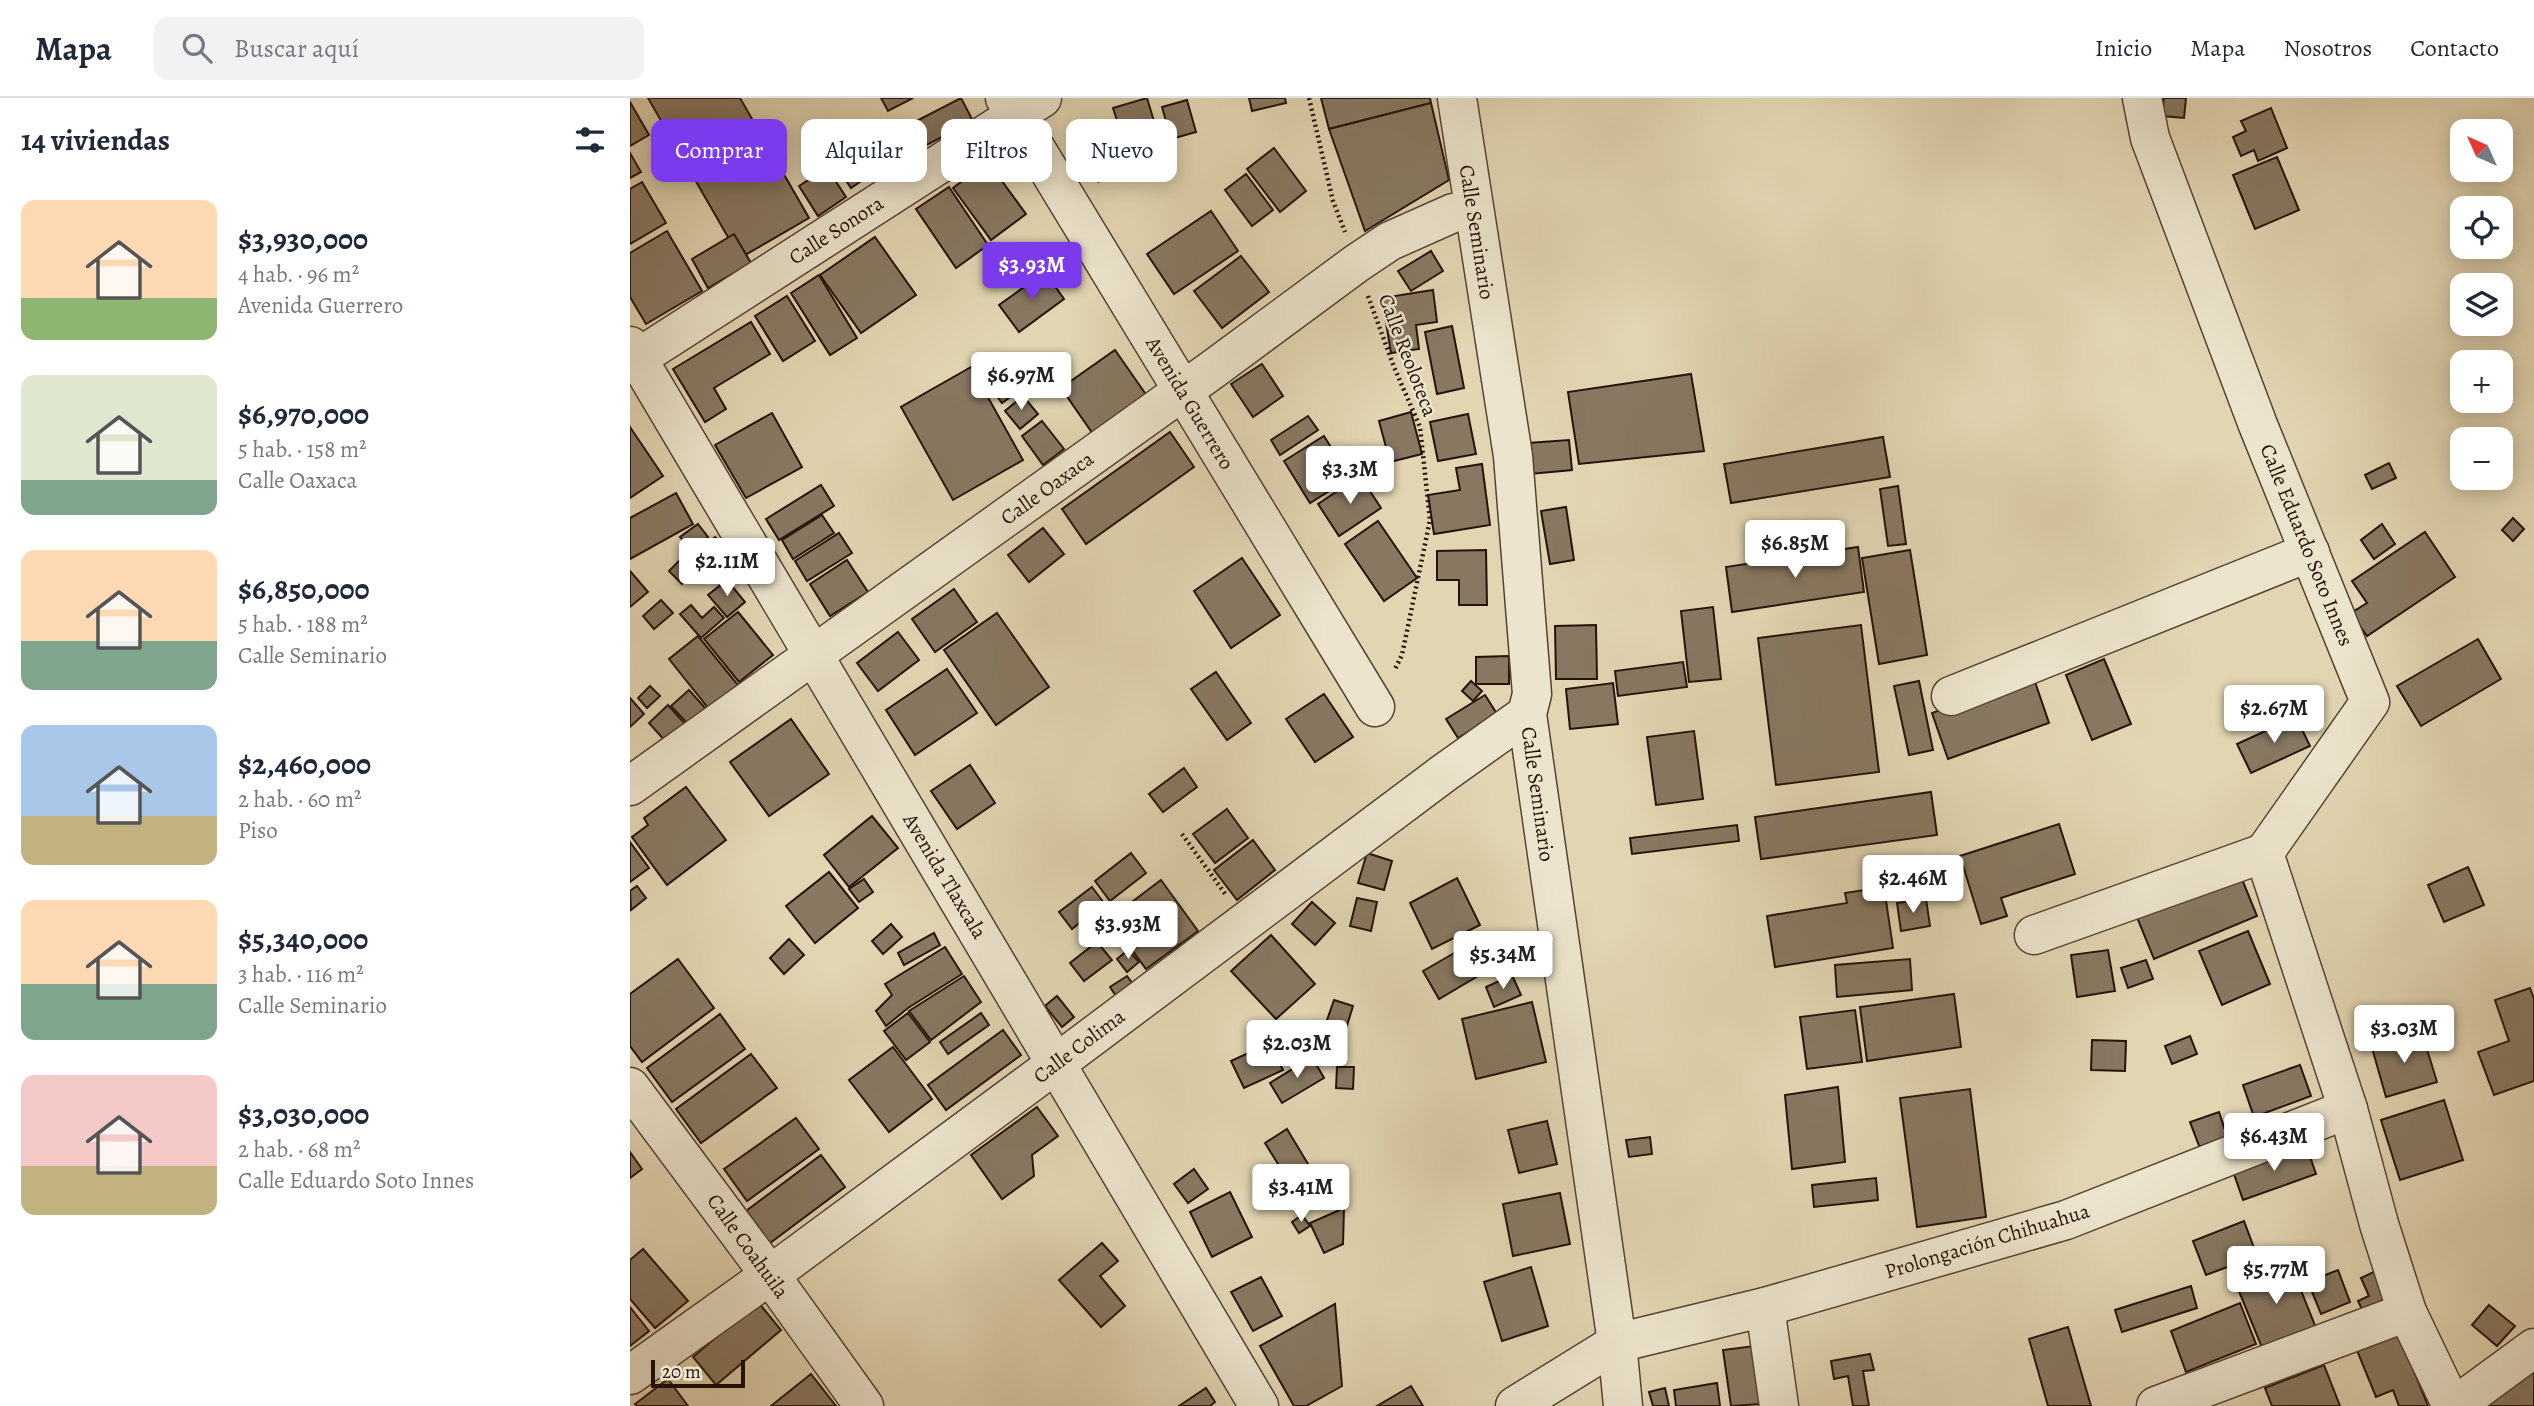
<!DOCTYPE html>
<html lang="es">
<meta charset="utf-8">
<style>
body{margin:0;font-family:Alegreya,serif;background:#f2f2f3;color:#1f2937;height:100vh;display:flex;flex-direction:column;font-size:26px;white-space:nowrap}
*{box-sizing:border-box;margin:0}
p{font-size:23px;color:#747a83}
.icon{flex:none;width:38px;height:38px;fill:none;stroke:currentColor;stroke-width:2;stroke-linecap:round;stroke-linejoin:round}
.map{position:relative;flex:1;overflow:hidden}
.drawer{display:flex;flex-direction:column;background:#fff;width:630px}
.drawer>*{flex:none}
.guide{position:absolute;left:21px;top:21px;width:665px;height:63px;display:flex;gap:14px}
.needle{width:46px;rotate:315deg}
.fabs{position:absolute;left:1820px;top:21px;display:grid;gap:14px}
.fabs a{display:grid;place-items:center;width:63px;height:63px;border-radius:14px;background:#fff;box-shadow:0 4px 18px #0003;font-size:35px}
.scale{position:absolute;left:21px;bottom:18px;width:94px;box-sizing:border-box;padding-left:7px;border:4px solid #26130b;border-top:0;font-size:19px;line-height:24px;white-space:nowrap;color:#26130b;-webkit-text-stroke:5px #ece4cd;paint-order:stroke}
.price{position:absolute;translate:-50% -60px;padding:0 16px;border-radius:7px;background:#fff;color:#222;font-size:23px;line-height:46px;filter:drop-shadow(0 2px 4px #0008)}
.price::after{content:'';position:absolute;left:50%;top:42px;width:21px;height:16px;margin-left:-10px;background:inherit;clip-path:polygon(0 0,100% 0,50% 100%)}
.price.current{background:#7c3aed;color:#fff}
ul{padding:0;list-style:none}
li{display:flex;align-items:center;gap:21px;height:175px;padding:0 21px}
li span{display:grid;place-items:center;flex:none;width:196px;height:140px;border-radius:14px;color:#555}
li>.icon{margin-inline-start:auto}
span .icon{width:84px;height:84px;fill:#fffc;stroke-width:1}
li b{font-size:30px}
h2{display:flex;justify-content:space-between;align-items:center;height:84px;padding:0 21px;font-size:30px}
.pill{padding:0 24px;border-radius:14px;background:#fff;box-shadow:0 4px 18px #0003;font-size:24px;line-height:63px}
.pill.current{background:#7c3aed;color:#fff}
header{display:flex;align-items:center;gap:42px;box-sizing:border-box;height:98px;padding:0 35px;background:#fff;border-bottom:2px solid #e0e1e3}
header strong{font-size:33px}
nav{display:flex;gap:38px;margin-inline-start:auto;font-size:24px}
.search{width:490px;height:63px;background:#f2f2f3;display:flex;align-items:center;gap:18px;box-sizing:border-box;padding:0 24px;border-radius:14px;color:#747a83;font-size:26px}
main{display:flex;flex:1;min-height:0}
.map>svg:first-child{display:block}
.building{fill:#887862;stroke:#26130b;stroke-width:2}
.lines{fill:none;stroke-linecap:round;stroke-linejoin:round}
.minor-casing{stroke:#554435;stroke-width:41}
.tertiary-casing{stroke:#554435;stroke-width:41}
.path{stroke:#26130b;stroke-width:4.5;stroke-dasharray:2 3.5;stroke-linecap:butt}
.minor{stroke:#ece4cd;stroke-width:38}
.tertiary{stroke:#ece4cd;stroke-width:38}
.labels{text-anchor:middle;stroke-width:5;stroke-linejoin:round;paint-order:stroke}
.street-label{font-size:21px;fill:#26130b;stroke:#ece4cd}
</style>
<header>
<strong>Mapa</strong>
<div class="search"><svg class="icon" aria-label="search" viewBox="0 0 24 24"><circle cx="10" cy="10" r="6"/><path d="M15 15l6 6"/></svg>Buscar aquí</div>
<nav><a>Inicio</a><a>Mapa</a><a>Nosotros</a><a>Contacto</a></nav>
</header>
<main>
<section class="drawer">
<h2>14 viviendas<svg class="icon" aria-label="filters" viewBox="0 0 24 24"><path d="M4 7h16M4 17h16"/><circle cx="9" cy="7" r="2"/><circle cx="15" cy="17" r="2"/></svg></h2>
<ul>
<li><span style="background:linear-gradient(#ffd9b3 70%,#8fb573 0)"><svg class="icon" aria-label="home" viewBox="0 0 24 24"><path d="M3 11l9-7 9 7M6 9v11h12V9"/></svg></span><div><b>$3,930,000</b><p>4 hab. · 96 m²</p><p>Avenida Guerrero</p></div></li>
<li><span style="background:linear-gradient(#dfe7d0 75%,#7fa58c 0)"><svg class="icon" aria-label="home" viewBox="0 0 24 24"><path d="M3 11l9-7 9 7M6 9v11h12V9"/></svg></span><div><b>$6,970,000</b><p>5 hab. · 158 m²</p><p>Calle Oaxaca</p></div></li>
<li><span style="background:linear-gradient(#ffd9b3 65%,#7fa58c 0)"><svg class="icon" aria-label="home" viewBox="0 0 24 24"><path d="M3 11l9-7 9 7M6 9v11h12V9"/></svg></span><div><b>$6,850,000</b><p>5 hab. · 188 m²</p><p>Calle Seminario</p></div></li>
<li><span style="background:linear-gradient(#a9c7e8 65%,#c2b280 0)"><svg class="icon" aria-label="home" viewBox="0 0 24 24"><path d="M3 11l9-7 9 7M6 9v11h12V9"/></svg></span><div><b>$2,460,000</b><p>2 hab. · 60 m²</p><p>Piso</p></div></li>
<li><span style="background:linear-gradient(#ffd9b3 60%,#7fa58c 0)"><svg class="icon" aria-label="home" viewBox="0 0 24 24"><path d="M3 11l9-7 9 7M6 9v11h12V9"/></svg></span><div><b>$5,340,000</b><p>3 hab. · 116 m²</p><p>Calle Seminario</p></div></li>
<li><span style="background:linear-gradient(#f6c9c9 65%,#c2b280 0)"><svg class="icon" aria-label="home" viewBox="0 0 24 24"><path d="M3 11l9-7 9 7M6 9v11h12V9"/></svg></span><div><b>$3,030,000</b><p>2 hab. · 68 m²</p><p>Calle Eduardo Soto Innes</p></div></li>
</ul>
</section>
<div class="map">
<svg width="1904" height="1308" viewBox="0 0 1904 1308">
<rect width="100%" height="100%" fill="#e2d5b2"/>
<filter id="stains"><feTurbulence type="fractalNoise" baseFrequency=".00286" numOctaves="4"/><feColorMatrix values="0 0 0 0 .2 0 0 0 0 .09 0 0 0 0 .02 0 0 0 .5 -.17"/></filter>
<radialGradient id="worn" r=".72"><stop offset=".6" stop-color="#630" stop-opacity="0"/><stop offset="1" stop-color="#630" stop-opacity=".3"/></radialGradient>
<g class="building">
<polygon points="18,0 110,0 179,120 110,160"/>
<polygon points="251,0 283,0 258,13"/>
<polygon points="331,0 343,23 283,54 271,31"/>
<polygon points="517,0 532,50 499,60 483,10"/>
<polygon points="619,0 655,0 656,5 622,13"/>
<polygon points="691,0 800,0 801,5 699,31"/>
<polygon points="1534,0 1556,0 1554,20 1532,18"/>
<polygon points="557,2 566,34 541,41 532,9"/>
<polygon points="0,4 19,37 0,48"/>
<polygon points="801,5 819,82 735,133 699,31"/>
<polygon points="1641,10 1657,50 1628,63 1624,52 1611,58 1603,39 1616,33 1611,23"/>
<polygon points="228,29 239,46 223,57 237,79 221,90 195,51"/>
<polygon points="644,50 676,93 650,114 617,71"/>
<polygon points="0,55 11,74 0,80"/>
<polygon points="1647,59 1669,112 1625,131 1603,77"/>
<polygon points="358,64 396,116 361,142 323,90"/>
<polygon points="197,70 216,99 188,118 169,88"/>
<polygon points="616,76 643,112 622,128 595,92"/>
<polygon points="12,84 36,125 0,146 0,91"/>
<polygon points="319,89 358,147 326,170 286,111"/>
<polygon points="581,113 608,153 544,196 517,156"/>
<polygon points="37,133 72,193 16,226 0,199 0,155"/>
<polygon points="104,136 121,165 78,190 62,161"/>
<polygon points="245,139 286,197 231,235 190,177"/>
<polygon points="801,153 813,173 781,193 768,173"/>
<polygon points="611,158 639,194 592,230 564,193"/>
<polygon points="415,174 434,201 389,234 369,207"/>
<polygon points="189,177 227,240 200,257 161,195"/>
<polygon points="803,192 807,224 786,227 789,251 761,255 752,200"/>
<polygon points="157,198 185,243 153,263 125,218"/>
<polygon points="121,224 140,256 84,290 96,311 75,324 43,271"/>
<polygon points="822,228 834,290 807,296 795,234"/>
<polygon points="485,252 517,298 463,336 431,290"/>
<polygon points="632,266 653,298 623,319 601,286"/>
<polygon points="341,269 393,362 323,402 271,309"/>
<polygon points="1061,276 1074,353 949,366 938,294"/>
<polygon points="382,279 391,291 372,305 363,293"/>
<polygon points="393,298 408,316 390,331 375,313"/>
<polygon points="781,314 792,356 760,364 749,323"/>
<polygon points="142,315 172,369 116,400 85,347"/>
<polygon points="838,316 846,356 808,363 800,324"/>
<polygon points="678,318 688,332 650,357 641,342"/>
<polygon points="412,323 434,351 413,367 392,338"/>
<polygon points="0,329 33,378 0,400"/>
<polygon points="540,334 564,369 456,446 432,411"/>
<polygon points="694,338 720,380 680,405 654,363"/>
<polygon points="1253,339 1260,379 1101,405 1094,366"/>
<polygon points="939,342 942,372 900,376 898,345"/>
<polygon points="1759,365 1766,380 1742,391 1735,377"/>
<polygon points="852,366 860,427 804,436 798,397 830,392 826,370"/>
<polygon points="730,378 751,410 709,438 688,406"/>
<polygon points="191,387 204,408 149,442 136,421"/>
<polygon points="1268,388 1276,446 1258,448 1250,391"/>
<polygon points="46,395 63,426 0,461 0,420"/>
<polygon points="936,409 944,462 920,466 911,413"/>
<polygon points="192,417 204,435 163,461 152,442"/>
<polygon points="1883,420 1894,431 1883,443 1872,432"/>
<polygon points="748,423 787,480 754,503 715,446"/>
<polygon points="68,426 78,439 61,452 50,439"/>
<polygon points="1752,426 1765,446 1744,461 1731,442"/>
<polygon points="413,430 434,456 399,484 378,457"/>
<polygon points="1795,434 1825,479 1737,538 1721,515 1737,505 1722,483"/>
<polygon points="209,435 222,455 177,483 165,463"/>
<polygon points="85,439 98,453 88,462 75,447"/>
<polygon points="1228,449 1234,494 1102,514 1096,469"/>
<polygon points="856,452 857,507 829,507 829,482 807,482 807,453"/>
<polygon points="1280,452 1297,557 1249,566 1232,460"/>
<polygon points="58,454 71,467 52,486 39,473"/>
<polygon points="612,460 650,517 601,550 564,493"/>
<polygon points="217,462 238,494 200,518 180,486"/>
<polygon points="0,473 18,494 0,509"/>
<polygon points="97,482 115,504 97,519 78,497"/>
<polygon points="324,491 347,524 305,554 282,521"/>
<polygon points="31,502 43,515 24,531 13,518"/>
<polygon points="61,507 72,520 84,509 94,520 71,540 50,516"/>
<polygon points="1083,509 1091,581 1059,584 1051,513"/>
<polygon points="108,514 143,557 109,584 74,541"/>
<polygon points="367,515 419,589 366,627 314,552"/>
<polygon points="966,527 967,581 926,581 925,528"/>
<polygon points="1231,527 1249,674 1146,687 1128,540"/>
<polygon points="268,534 289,562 248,593 227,565"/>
<polygon points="68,538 108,587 79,611 39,561"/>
<polygon points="1848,541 1871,581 1791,628 1767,588"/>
<polygon points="879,558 879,586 846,586 846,559"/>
<polygon points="1474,561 1501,626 1462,642 1436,577"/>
<polygon points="1053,564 1057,589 988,598 985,573"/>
<polygon points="317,571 347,615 285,657 256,612"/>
<polygon points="586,574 621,625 597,642 561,591"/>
<polygon points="1403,578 1419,625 1318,661 1302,615"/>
<polygon points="841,583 852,593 843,603 832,593"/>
<polygon points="1289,583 1303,652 1279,657 1264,588"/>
<polygon points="983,585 988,626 940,631 936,591"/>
<polygon points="20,588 30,598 17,610 8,600"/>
<polygon points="59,592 76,611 58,626 41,608"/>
<polygon points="694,596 723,639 685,664 656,621"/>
<polygon points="855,597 867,616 828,640 816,621"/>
<polygon points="0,600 14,616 0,629"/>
<polygon points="38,607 56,627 37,645 19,625"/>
<polygon points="1666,619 1680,648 1621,675 1607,646"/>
<polygon points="161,621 199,676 139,718 100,664"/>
<polygon points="1064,633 1073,701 1026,707 1017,639"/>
<polygon points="340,667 365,705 327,731 301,693"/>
<polygon points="554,670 567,689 533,714 519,696"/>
<polygon points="56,689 96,742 37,787 2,739 18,727 14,720"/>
<polygon points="1301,694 1307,737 1131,761 1125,719"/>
<polygon points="597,711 618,740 585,765 563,736"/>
<polygon points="242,718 268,750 219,789 194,757"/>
<polygon points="1429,726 1445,776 1371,800 1377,818 1351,826 1330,758"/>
<polygon points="1107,727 1109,743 1002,756 1000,740"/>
<polygon points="623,742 645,772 607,802 584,772"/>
<polygon points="0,744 19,770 0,784"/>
<polygon points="501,755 516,775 480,803 465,783"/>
<polygon points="737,755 762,763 754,792 728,785"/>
<polygon points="1607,769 1627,818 1524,861 1504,812"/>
<polygon points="1838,769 1854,807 1814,824 1798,787"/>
<polygon points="199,774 228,810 185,845 156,808"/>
<polygon points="827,780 850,827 802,851 780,805"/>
<polygon points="234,781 243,794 229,804 219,791"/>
<polygon points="531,782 568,833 516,871 502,852 525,834 502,804"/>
<polygon points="7,788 16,800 1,812 0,793"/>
<polygon points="462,789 474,805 442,831 429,814"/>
<polygon points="1254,789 1263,850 1145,869 1137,818 1217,805 1215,795"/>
<polygon points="727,800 747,804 741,833 720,828"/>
<polygon points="1296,801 1300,828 1271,833 1267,805"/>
<polygon points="682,804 705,825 685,847 662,826"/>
<polygon points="485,806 497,822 478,837 466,820"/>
<polygon points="511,821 521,832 510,841 501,829"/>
<polygon points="261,826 272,839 253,856 242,843"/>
<polygon points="1618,833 1640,886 1592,907 1569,853"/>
<polygon points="304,835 310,847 274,867 268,855"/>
<polygon points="859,835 875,862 809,901 793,873"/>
<polygon points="641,837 685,886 646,921 601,873"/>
<polygon points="159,841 174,857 154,876 140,860"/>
<polygon points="467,844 482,862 454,883 440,865"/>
<polygon points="315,849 332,876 278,910 256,928 246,913 262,897 255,886"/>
<polygon points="498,852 509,864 497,874 487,861"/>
<polygon points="1478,852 1485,893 1447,899 1441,857"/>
<polygon points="48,861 84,910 12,964 0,948 0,896"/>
<polygon points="1280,861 1282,892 1207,899 1205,867"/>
<polygon points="1516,862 1523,881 1498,890 1491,870"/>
<polygon points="882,877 891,897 864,909 856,889"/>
<polygon points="334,878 351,904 301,942 279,913"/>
<polygon points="497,878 503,886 486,898 480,889"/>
<polygon points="1900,890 1904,901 1904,983 1864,997 1848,954 1879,943 1865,902"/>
<polygon points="1324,896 1331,949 1237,963 1230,909"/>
<polygon points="427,898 444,919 432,929 415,908"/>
<polygon points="704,902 723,908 716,931 696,925"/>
<polygon points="902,904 916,964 846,981 832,921"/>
<polygon points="1225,912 1232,964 1177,971 1170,919"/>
<polygon points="278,915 300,944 276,962 254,933"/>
<polygon points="351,915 359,927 318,956 310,944"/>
<polygon points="90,916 115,951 42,1004 17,970"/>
<polygon points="373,932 391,957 316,1012 298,987"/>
<polygon points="1792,935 1807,984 1756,999 1742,950"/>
<polygon points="1560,938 1567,956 1542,966 1535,948"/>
<polygon points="1462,942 1496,943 1495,973 1461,972"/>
<polygon points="640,945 653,972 614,990 601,963"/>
<polygon points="263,949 302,1001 259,1034 219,982"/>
<polygon points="121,956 147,990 71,1045 46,1011"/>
<polygon points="682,959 694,980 652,1005 640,985"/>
<polygon points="1670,967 1681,998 1624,1019 1613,987"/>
<polygon points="707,969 724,969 723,991 706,990"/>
<polygon points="1208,989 1215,1064 1162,1071 1155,997"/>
<polygon points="1340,991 1356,1119 1287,1129 1270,1000"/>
<polygon points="1814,1002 1833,1062 1770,1082 1751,1022"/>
<polygon points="407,1009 428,1038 402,1057 404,1078 372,1101 341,1057"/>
<polygon points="1589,1014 1599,1044 1571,1053 1560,1024"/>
<polygon points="166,1020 189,1051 117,1103 94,1071"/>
<polygon points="917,1023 927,1066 889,1075 878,1032"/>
<polygon points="657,1031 684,1076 663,1090 635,1045"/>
<polygon points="1020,1039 1022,1056 999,1059 996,1042"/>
<polygon points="1676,1047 1686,1076 1613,1102 1603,1073"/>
<polygon points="0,1054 12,1071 0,1080"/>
<polygon points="191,1057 215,1089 140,1145 116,1113"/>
<polygon points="564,1071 578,1091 558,1105 544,1086"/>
<polygon points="1246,1080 1248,1102 1184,1109 1182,1087"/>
<polygon points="600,1094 622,1139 582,1159 560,1114"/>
<polygon points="930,1095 940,1146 883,1158 873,1106"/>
<polygon points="714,1110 713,1146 694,1155 680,1125"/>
<polygon points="672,1117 680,1128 669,1135 662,1124"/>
<polygon points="1614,1123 1627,1158 1576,1177 1563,1143"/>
<polygon points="472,1145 488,1163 470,1178 495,1208 471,1229 429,1182"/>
<polygon points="13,1151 58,1203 25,1230 0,1201 0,1162"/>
<polygon points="1660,1165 1686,1230 1633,1252 1606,1186"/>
<polygon points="901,1169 918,1228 872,1243 854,1184"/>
<polygon points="1708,1172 1720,1204 1691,1216 1678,1184"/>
<polygon points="1748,1172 1763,1208 1736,1220 1728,1203 1739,1198 1731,1180"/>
<polygon points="631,1179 652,1218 623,1233 601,1194"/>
<polygon points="1561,1188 1567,1210 1492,1234 1485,1212"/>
<polygon points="128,1204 151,1232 86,1287 63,1259"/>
<polygon points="1610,1205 1626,1246 1556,1274 1541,1233"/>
<polygon points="705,1206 712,1288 676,1308 664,1308 630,1248"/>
<polygon points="1859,1207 1885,1228 1867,1248 1842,1227"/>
<polygon points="0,1209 19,1233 0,1248"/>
<polygon points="1438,1229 1461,1308 1418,1308 1399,1241"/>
<polygon points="1768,1233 1798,1308 1769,1308 1763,1292 1746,1299 1726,1250"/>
<polygon points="1124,1248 1131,1306 1101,1308 1093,1252"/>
<polygon points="1240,1256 1244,1272 1233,1273 1239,1308 1223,1308 1218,1278 1204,1281 1201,1263"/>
<polygon points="1904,1261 1904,1308 1850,1308"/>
<polygon points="1694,1267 1710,1308 1642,1308 1635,1290"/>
<polygon points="181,1276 206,1308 141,1308"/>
<polygon points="38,1281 58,1308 7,1308 5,1306"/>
<polygon points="1087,1285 1090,1308 1046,1308 1044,1292"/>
<polygon points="781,1288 793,1308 747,1308"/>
<polygon points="576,1290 585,1304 580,1308 549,1308"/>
<polygon points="1035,1290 1039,1308 1023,1308 1019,1294"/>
</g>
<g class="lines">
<defs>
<g id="minor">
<polyline points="375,0 745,609"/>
<polyline points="1512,0 1520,40 1628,327 1740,604 1634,755 1718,1011 1749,1126 1777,1214 1822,1308"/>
<polyline points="0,248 629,1308"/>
<polyline points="0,265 412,0"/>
<polyline points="1321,598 1680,454"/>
<polyline points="0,688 582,272 727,165 760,143 823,115 844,112"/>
<polyline points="1404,837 1634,755"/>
<polyline points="0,989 140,1177 234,1308"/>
<polyline points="1135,1209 1149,1308"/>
<polyline points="0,1277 140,1177 427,965 814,675 897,616"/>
<polyline points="885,1308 987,1245 1135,1209 1436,1122 1718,1011"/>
<polyline points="1526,1308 1777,1214"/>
<polyline points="1825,1308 1904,1250"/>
</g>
<polyline id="tertiary" points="827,0 883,358 902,596 897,616 987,1245 993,1308"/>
</defs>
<use href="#minor" class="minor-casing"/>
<use href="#tertiary" class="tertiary-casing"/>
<g class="path">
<polyline points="679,0 703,103 715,134"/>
<polyline points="467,83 521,61"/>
<polyline points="738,198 764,269 790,329 800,422 772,557 764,573"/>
<polyline points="552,736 596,797"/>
</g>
<use href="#minor" class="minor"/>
<use href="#tertiary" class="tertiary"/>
</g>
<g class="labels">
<g class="street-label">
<text transform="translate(206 132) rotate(-33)" y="7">Calle Sonora</text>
<text transform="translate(847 134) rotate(81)" y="7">Calle Seminario</text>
<text transform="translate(778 257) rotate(69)" y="7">Calle Reoloteca</text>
<text transform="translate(560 305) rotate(59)" y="7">Avenida Guerrero</text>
<text transform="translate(417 390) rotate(-36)" y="7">Calle Oaxaca</text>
<text transform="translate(1677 447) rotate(68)" y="7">Calle Eduardo Soto Innes</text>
<text transform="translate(908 696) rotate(82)" y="7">Calle Seminario</text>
<text transform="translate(315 778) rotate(59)" y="7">Avenida Tlaxcala</text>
<text transform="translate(449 948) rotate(-37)" y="7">Calle Colima</text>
<text transform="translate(1357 1143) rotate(-17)" y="7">Prolongación Chihuahua</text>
<text transform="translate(118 1148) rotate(54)" y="7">Calle Coahuila</text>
</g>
</g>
<rect width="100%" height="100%" filter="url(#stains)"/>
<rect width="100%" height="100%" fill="url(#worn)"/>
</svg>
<div class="fabs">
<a><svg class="needle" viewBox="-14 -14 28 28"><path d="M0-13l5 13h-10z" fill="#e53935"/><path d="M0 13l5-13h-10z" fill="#747a83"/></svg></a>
<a><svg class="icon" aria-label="locate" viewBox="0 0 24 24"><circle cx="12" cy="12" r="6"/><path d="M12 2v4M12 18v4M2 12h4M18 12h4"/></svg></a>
<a><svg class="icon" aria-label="layers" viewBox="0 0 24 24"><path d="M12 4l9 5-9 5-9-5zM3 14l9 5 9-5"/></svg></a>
<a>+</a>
<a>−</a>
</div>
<div class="scale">20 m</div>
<b class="price current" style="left:402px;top:204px">$3.93M</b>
<b class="price" style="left:391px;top:314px">$6.97M</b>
<b class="price" style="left:720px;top:408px">$3.3M</b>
<b class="price" style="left:1165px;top:482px">$6.85M</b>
<b class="price" style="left:97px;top:500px">$2.11M</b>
<b class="price" style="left:1644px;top:647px">$2.67M</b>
<b class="price" style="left:1283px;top:817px">$2.46M</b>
<b class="price" style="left:498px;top:863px">$3.93M</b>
<b class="price" style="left:873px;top:893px">$5.34M</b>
<b class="price" style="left:1774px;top:967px">$3.03M</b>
<b class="price" style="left:667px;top:982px">$2.03M</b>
<b class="price" style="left:1644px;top:1075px">$6.43M</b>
<b class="price" style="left:671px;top:1126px">$3.41M</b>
<b class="price" style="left:1646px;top:1208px">$5.77M</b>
<div class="guide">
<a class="pill current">Comprar</a>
<a class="pill">Alquilar</a>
<a class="pill">Filtros</a>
<a class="pill">Nuevo</a>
</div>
</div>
</main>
